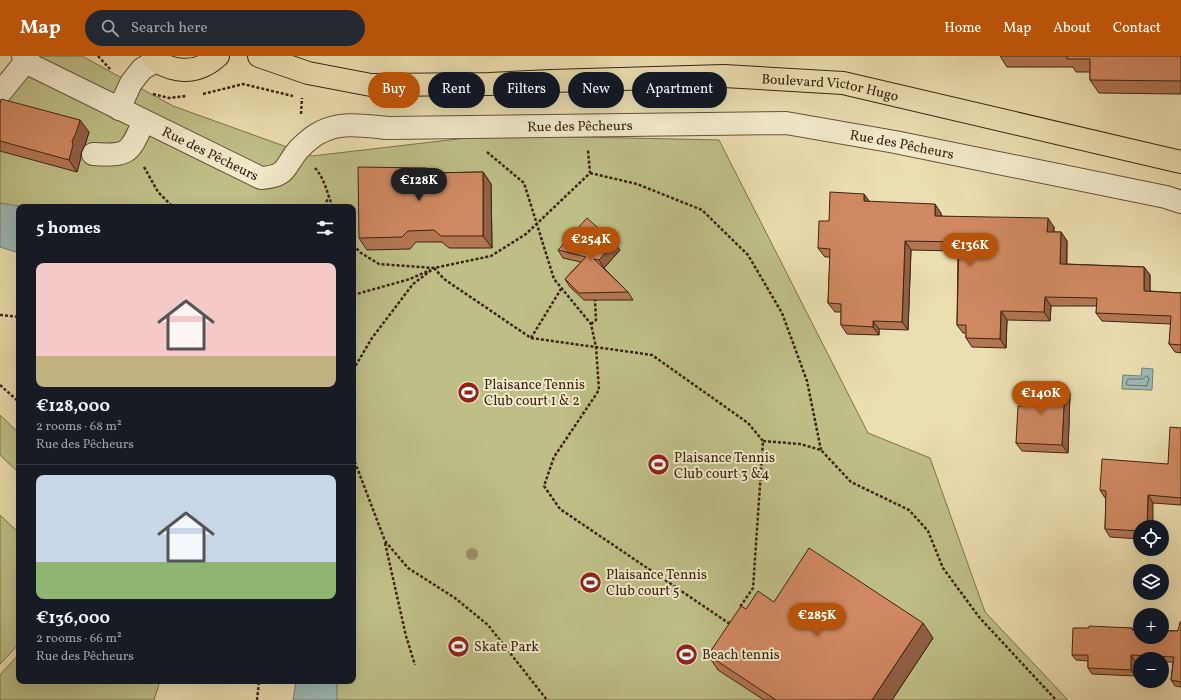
<!DOCTYPE html>
<meta charset="utf-8">
<style>
body{margin:0;font-family:Vollkorn,serif;background:#242831;color:#f1f3f6;height:100vh;display:flex;flex-direction:column;font-size:15px;white-space:nowrap}
*{box-sizing:border-box;margin:0}
p{font-size:13px;color:#9ea1a6}
.icon{flex:none;width:22px;height:22px;fill:none;stroke:currentColor;stroke-width:2;stroke-linecap:round;stroke-linejoin:round}
.map{position:relative;flex:1;overflow:hidden}
.side{position:absolute;left:16px;top:148px;width:340px;height:480px;display:flex;flex-direction:column;background:#171b24;border-radius:8px;box-shadow:0 4px 16px #0002}
.side>*{flex:none}
.top-card{position:absolute;left:368px;top:16px;width:380px;height:36px;display:flex;gap:8px}
.tools{position:absolute;left:1133px;top:464px;display:grid;gap:8px}
.tools a{display:grid;place-items:center;width:36px;height:36px;border-radius:50%;background:#171b24;box-shadow:0 4px 16px #0002;font-size:20px}
.price{position:absolute;translate:-50% -34px;padding:0 9px;border-radius:14px;background:#b45309;color:#fff;font-size:13px;line-height:26px;filter:drop-shadow(0 1px 2px #0008)}
.price::after{content:'';position:absolute;left:50%;top:24px;width:12px;height:9px;margin-left:-6px;background:inherit;clip-path:polygon(0 0,100% 0,50% 100%)}
.price.active{background:#222;color:#fff}
ul{padding:0;list-style:none}
li{display:grid;align-content:center;gap:8px;height:212px;padding:0 20px}
li+li{border-top:1px solid #363941}
li span{display:grid;place-items:center;height:124px;border-radius:8px;color:#555}
li>.icon{margin-inline-start:auto}
span .icon{width:72px;height:72px;fill:#fffc;stroke-width:1}
li b{font-size:17px}
h2{display:flex;justify-content:space-between;align-items:center;height:48px;padding:0 20px;font-size:17px}
.pill{padding:0 14px;border-radius:18px;background:#171b24;box-shadow:0 4px 16px #0002;font-size:14px;line-height:36px}
.pill.active{background:#b45309;color:#fff}
header{display:flex;align-items:center;gap:24px;box-sizing:border-box;height:56px;padding:0 20px;background:#b45309;color:#fff}
header strong{font-size:19px}
nav{display:flex;gap:22px;margin-inline-start:auto;font-size:14px}
.search{width:280px;height:36px;background:#242831;display:flex;align-items:center;gap:10px;box-sizing:border-box;padding:0 14px;border-radius:22px;color:#9ea1a6;font-size:15px}
.map>svg:first-child{display:block}
.green{fill:#bebf87;stroke:#7d724c}
.water{fill:#9cbab5;stroke:#767e74}
.lines{fill:none;stroke-linecap:round;stroke-linejoin:round}
.shore{stroke:#6c7064;stroke-width:1}
.minor-casing{stroke:#68533a;stroke-width:24}
.major-casing{stroke:#3c2512;stroke-width:24}
.path{stroke:#3c2512;stroke-width:2.5;stroke-dasharray:3 2;stroke-linecap:butt}
.minor{stroke:#f2eacc;stroke-width:22}
.major{stroke:#ebdeb1;stroke-width:22}
.tree{fill:#9c8e6a}
.wall{fill:#b37653;stroke:#3c2512}
.shaded-wall{fill:#926044;stroke:#3c2512}
.building{fill:#d08961;stroke:#3c2512}
.labels{text-anchor:middle;stroke-width:4;stroke-linejoin:round;paint-order:stroke}
.street-label{font-size:14px;fill:#3c2512;stroke:#f2eacc}
.poi-label{font-size:14px;fill:#3c2512;stroke:#f2eacc;text-anchor:start}
</style>
<header>
<strong>Map</strong>
<div class="search"><svg class="icon" aria-label="search" viewBox="0 0 24 24"><circle cx="10" cy="10" r="6"/><path d="M15 15l6 6"/></svg>Search here</div>
<nav><a>Home</a><a>Map</a><a>About</a><a>Contact</a></nav>
</header>
<div class="map">
<svg width="1181" height="644" viewBox="0 0 1181 644">
<rect width="100%" height="100%" fill="#ebdeb1"/>
<filter id="stains"><feTurbulence type="fractalNoise" baseFrequency=".005" numOctaves="4"/><feColorMatrix values="0 0 0 0 .2 0 0 0 0 .09 0 0 0 0 .02 0 0 0 .5 -.17"/></filter>
<radialGradient id="worn" r=".72"><stop offset=".6" stop-color="#630" stop-opacity="0"/><stop offset="1" stop-color="#630" stop-opacity=".3"/></radialGradient>
<g class="green">
<polygon points="29,0 82,0 173,50 312,100 492,79 719,84 868,377 930,402 985,556 1068,644 331,644 333,625 353,625 353,151 19,151 0,156 0,56"/>
<polygon points="0,359 19,377 19,417 0,399"/>
<polygon points="0,459 19,477 19,588 0,608"/>
<polygon points="19,598 19,625 160,625 154,644 0,644 0,619"/>
</g>
<g class="water">
<polygon points="0,147 25,151 19,151 19,197 0,191"/>
<polygon points="1142,312 1153,313 1152,334 1122,333 1123,319 1141,320"/>
<polygon points="296,625 337,625 337,644 293,644"/>
</g>
<g class="lines">
<polygon class="shore" points="1147,320 1149,322 1147,330 1128,329 1126,328 1128,323 1142,323"/>
<defs>
<g id="minor">
<path id="s1" d="M23,0L33,10L261,122C289,120 284,110 299,93C305,87 314,79 321,76C341,65 366,70 388,72L786,67L895,86L1166,141L1181,146"/>
<polyline points="0,37 27,4"/>
<polyline points="119,53 131,27 142,13 156,5"/>
<path d="M93,98C129,100 129,98 144,65"/>
</g>
<g id="major">
<path d="M152,0C164,14 189,18 205,9C210,7 214,3 218,0"/>
<path id="s2" d="M259,0L308,17L371,29L489,28L551,25L724,20L843,27L1181,106"/>
</g>
</defs>
<use href="#minor" class="minor-casing"/>
<use href="#major" class="major-casing"/>
<g class="path">
<polyline points="98,0 110,13"/>
<polyline points="153,38 169,42 186,40"/>
<polyline points="203,38 243,28 293,40"/>
<polyline points="301,58 302,42"/>
<polyline points="487,96 524,127 554,223 591,268 596,291 599,334 554,401 544,430 560,453 730,568 731,565"/>
<polyline points="144,111 158,136 173,151"/>
<path d="M315,112C325,123 327,138 333,151"/>
<polyline points="590,117 637,128 702,154 748,199 782,257 807,325 821,394"/>
<polyline points="325,151 328,141"/>
<polyline points="353,189 361,197 379,208 434,212 491,200 526,178 590,117 588,94"/>
<polyline points="434,212 444,223 531,282 652,299 748,367 763,385 753,532 740,551"/>
<polyline points="353,239 410,223 430,214"/>
<polyline points="0,259 19,261"/>
<polyline points="591,268 596,264 595,244"/>
<polyline points="531,282 561,233"/>
<polyline points="353,314 372,282 413,228 434,212"/>
<polyline points="0,329 19,346"/>
<polyline points="763,385 800,388 821,394 851,426 909,454 928,475 943,512 979,561 1056,644"/>
<polyline points="353,401 385,485 408,512 455,542 488,569 547,644"/>
<polyline points="385,487 406,580 415,609"/>
<polyline points="257,644 259,625"/>
</g>
<use href="#minor" class="minor"/>
<use href="#major" class="major"/>
</g>
<circle class="tree" cx="472" cy="498" r="6"/>
<g class="wall">
<polygon points="1000,0 1181,0 1181,38 1099,37 1090,24 1090,16 1076,16 1073,11 1007,11"/>
<polygon points="0,48 89,76 85,89 81,97 81,101 77,116 0,95"/>
<polygon points="427,112 430,117 483,116 491,128 492,192 449,192 442,186 416,186 410,193 367,194 359,182"/>
<polygon points="864,138 869,146 941,157 941,160 1054,171 1054,176 1061,176 1067,185 1067,208 1144,211 1150,219 1150,235 1181,237 1181,297 1175,296 1169,288 1171,268 1102,265 1096,257 1097,250 1051,250 1050,265 1007,264 1006,292 972,291 966,282 966,277 963,277 957,269 958,195 911,194 908,274 879,273 879,279 847,278 841,269 841,256 835,256 828,247 830,201 825,201 818,192 829,165"/>
<polygon points="558,194 620,194 604,212 603,211 628,236 633,244 584,244 570,231 565,223 581,206 563,202"/>
<polygon points="1070,337 1068,397 1022,395 1016,387 1023,350"/>
<polygon points="1181,372 1181,449 1153,447 1140,471 1140,483 1110,481 1105,473 1106,442 1105,442 1100,434 1168,408"/>
<polygon points="774,546 933,582 892,644 764,644 718,614 708,599 746,553"/>
<polygon points="1181,566 1181,631 1175,630 1171,624 1173,606 1162,606 1162,603 1140,603 1140,605 1135,605 1135,620 1092,618 1088,612 1088,605 1076,604 1072,599 1089,572 1132,572 1134,574 1178,575"/>
</g>
<g class="shaded-wall">
<polygon points="80,64 89,76 85,89 81,97 81,101 77,116 69,104 72,85"/>
<polygon points="483,116 491,128 492,192 483,180"/>
<polygon points="864,138 870,146 864,145"/>
<polygon points="935,148 941,157 941,169 935,160"/>
<polygon points="1048,162 1054,171 1053,184 1047,176"/>
<polygon points="1061,176 1067,185 1066,217 1060,208"/>
<polygon points="905,185 911,194 908,274 902,266"/>
<polygon points="615,187 620,194 604,212 599,204"/>
<polygon points="1144,211 1150,219 1150,243 1144,235"/>
<polygon points="1045,241 1051,250 1050,265 1044,256"/>
<polygon points="1001,255 1007,264 1006,292 1000,283"/>
<polygon points="873,265 879,273 879,279 873,271"/>
<polygon points="1065,330 1070,337 1068,397 1062,389"/>
<polygon points="1148,439 1153,447 1153,471 1147,471"/>
<polygon points="923,567 933,582 892,644 872,644"/>
<polygon points="1131,599 1135,605 1135,620 1131,614"/>
</g>
<g class="building">
<polygon points="1067,0 1181,0 1181,25 1090,24 1090,3 1067,3"/>
<polygon points="1,43 80,64 76,77 72,85 73,89 69,104 0,85 0,48"/>
<polygon points="358,111 427,112 428,117 483,116 483,180 441,180 434,174 408,175 402,181 359,182"/>
<polygon points="830,136 864,138 864,145 935,148 935,160 1048,162 1047,176 1061,176 1060,208 1144,211 1144,235 1181,237 1181,289 1169,288 1171,260 1096,257 1097,242 1045,241 1044,256 1001,255 1000,283 966,282 966,269 957,269 959,186 905,185 902,266 873,265 873,271 841,269 841,248 828,247 830,193 818,192 819,165 829,165"/>
<polygon points="587,162 615,187 599,204 594,203 628,236 579,237 565,223 586,201 558,194"/>
<polygon points="1024,328 1065,330 1062,389 1016,387 1018,350 1023,350"/>
<polygon points="1170,371 1181,372 1181,442 1148,439 1147,471 1140,471 1140,475 1105,473 1106,435 1100,434 1102,403 1168,408"/>
<polygon points="809,492 923,567 872,644 776,644 708,599 741,550 746,553 758,535 774,546"/>
<polygon points="1180,566 1181,566 1181,626 1171,624 1174,601 1131,599 1131,614 1088,612 1088,599 1072,599 1073,572 1089,572 1089,570 1132,572 1132,574 1140,574 1140,581 1162,581 1162,575 1178,575"/>
</g>
<defs>
<symbol id="stadium-disc" viewBox="-11 -11 22 22"><circle r="9.5" fill="#8f2418" stroke="#f2eacc"/><path d="M0-5a6.5 5 0 1 0 0 10a6.5 5 0 1 0 0-10ZM-3.5-1.8h7v3.6h-7Z" fill="#fff"/></symbol>
</defs>
<g fill-rule="evenodd">
<use href="#stadium-disc" x="456" y="324" width="25" height="25"/>
<use href="#stadium-disc" x="646" y="396" width="25" height="25"/>
<use href="#stadium-disc" x="578" y="514" width="25" height="25"/>
<use href="#stadium-disc" x="446" y="578" width="25" height="25"/>
<use href="#stadium-disc" x="674" y="586" width="25" height="25"/>
</g>
<g class="labels">
<g class="street-label">
<text dy="5" stroke="none"><textPath href="#s2" startOffset="576">Boulevard Victor Hugo</textPath></text>
<text dy="5" stroke="none"><textPath href="#s1" startOffset="607">Rue des Pêcheurs</textPath></text>
<text dy="5" stroke="none"><textPath href="#s1" startOffset="931">Rue des Pêcheurs</textPath></text>
<text dy="5" stroke="none"><textPath href="#s1" startOffset="212">Rue des Pêcheurs</textPath></text>
</g>
<g class="poi-label">
<text x="484" y="333">Plaisance Tennis<tspan x="484" dy="16">Club court 1 &amp; 2</tspan></text>
<text x="674" y="406">Plaisance Tennis<tspan x="674" dy="16">Club court 3 &amp;4</tspan></text>
<text x="606" y="523">Plaisance Tennis<tspan x="606" dy="16">Club court 5</tspan></text>
<text x="474" y="595">Skate Park</text>
<text x="702" y="603">Beach tennis</text>
</g>
</g>
<rect width="100%" height="100%" filter="url(#stains)"/>
<rect width="100%" height="100%" fill="url(#worn)"/>
</svg>
<div class="tools">
<a><svg class="icon" aria-label="locate" viewBox="0 0 24 24"><circle cx="12" cy="12" r="6"/><path d="M12 2v4M12 18v4M2 12h4M18 12h4"/></svg></a>
<a><svg class="icon" aria-label="layers" viewBox="0 0 24 24"><path d="M12 4l9 5-9 5-9-5zM3 14l9 5 9-5"/></svg></a>
<a>+</a>
<a>−</a>
</div>
<b class="price active" style="left:419px;top:146px">€128K</b>
<b class="price" style="left:591px;top:205px">€254K</b>
<b class="price" style="left:970px;top:211px">€136K</b>
<b class="price" style="left:1041px;top:359px">€140K</b>
<b class="price" style="left:817px;top:581px">€285K</b>
<div class="top-card">
<a class="pill active">Buy</a>
<a class="pill">Rent</a>
<a class="pill">Filters</a>
<a class="pill">New</a>
<a class="pill">Apartment</a>
</div>
<section class="side">
<h2>5 homes<svg class="icon" aria-label="filters" viewBox="0 0 24 24"><path d="M4 7h16M4 17h16"/><circle cx="9" cy="7" r="2"/><circle cx="15" cy="17" r="2"/></svg></h2>
<ul>
<li><span style="background:linear-gradient(#f6c9c9 75%,#c2b280 0)"><svg class="icon" aria-label="home" viewBox="0 0 24 24"><path d="M3 11l9-7 9 7M6 9v11h12V9"/></svg></span><div><b>€128,000</b><p>2 rooms · 68 m²</p><p>Rue des Pêcheurs</p></div></li>
<li><span style="background:linear-gradient(#c9d6e8 70%,#8fb573 0)"><svg class="icon" aria-label="home" viewBox="0 0 24 24"><path d="M3 11l9-7 9 7M6 9v11h12V9"/></svg></span><div><b>€136,000</b><p>2 rooms · 66 m²</p><p>Rue des Pêcheurs</p></div></li>
</ul>
</section>
</div>
